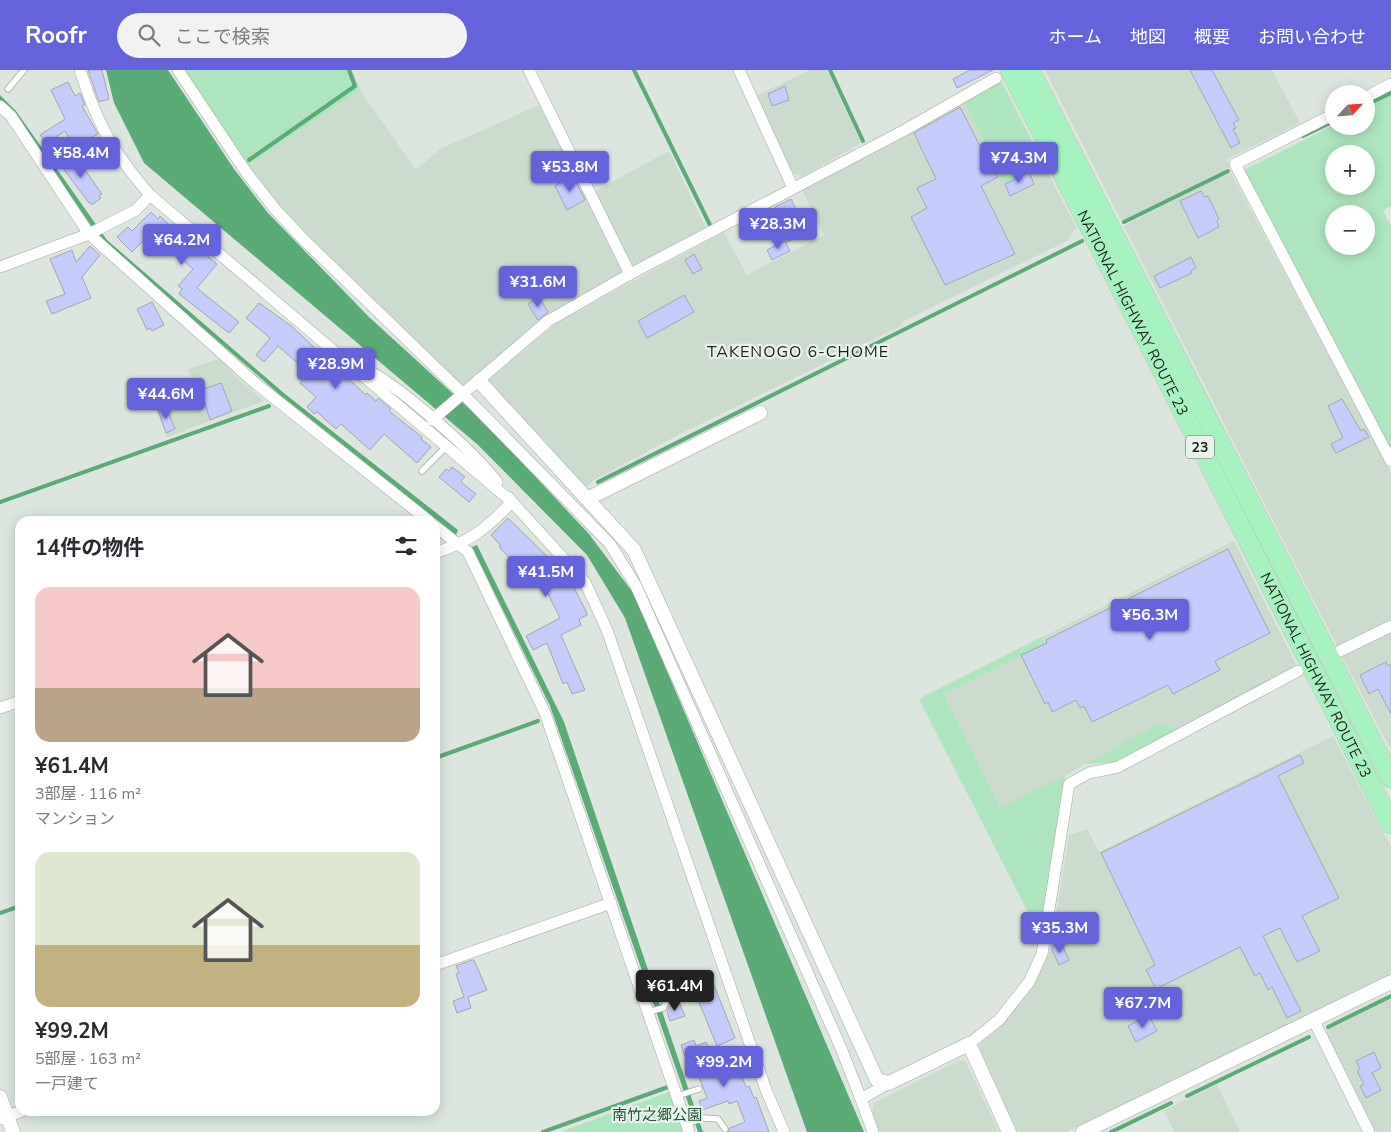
<!DOCTYPE html>
<html lang="ja">
<meta charset="utf-8">
<style>
body{margin:0;font-family:"Nunito Sans","Noto Sans JP",sans-serif;background:#f2f2f3;color:#2b2b33;height:100vh;display:flex;flex-direction:column;font-size:19px;white-space:nowrap}
*{box-sizing:border-box;margin:0}
p{font-size:16px;color:#7c7c81}
.icon{flex:none;width:28px;height:28px;fill:none;stroke:currentColor;stroke-width:2;stroke-linecap:round;stroke-linejoin:round}
.map{position:relative;flex:1;overflow:hidden}
.drawer{position:absolute;left:15px;top:446px;width:425px;height:600px;display:flex;flex-direction:column;background:#fff;border-radius:15px;box-shadow:0 2px 12px #0003}
.drawer>*{flex:none}
.needle{width:32px;rotate:64deg}
.controls{position:absolute;left:1325px;top:15px;display:grid;gap:10px}
.controls a{display:grid;place-items:center;width:50px;height:50px;border-radius:50%;background:#fff;box-shadow:0 2px 12px #0003;font-size:25px}
.price{position:absolute;translate:-50% -42px;padding:0 11px;border-radius:5px;background:#6463dc;color:#fff;font-size:16px;line-height:32px;filter:drop-shadow(0 1px 2px #0008)}
.price::after{content:'';position:absolute;left:50%;top:30px;width:15px;height:11px;margin-left:-8px;background:inherit;clip-path:polygon(0 0,100% 0,50% 100%)}
.price.selected{background:#222;color:#fff}
ul{padding:0;list-style:none}
li{display:grid;align-content:center;gap:10px;height:265px;padding:0 20px}
li span{display:grid;place-items:center;height:155px;border-radius:15px;color:#555}
li>.icon{margin-inline-start:auto}
span .icon{width:90px;height:90px;fill:#fffc;stroke-width:1}
li b{font-size:21px}
h2{display:flex;justify-content:space-between;align-items:center;height:60px;padding:0 20px;font-size:21px}
header{display:flex;align-items:center;gap:30px;box-sizing:border-box;height:70px;padding:0 25px;background:#6463dc;color:#fff}
header strong{font-size:24px}
nav{display:flex;gap:28px;margin-inline-start:auto;font-size:18px}
.search{width:350px;height:45px;background:#f2f2f3;display:flex;align-items:center;gap:12px;box-sizing:border-box;padding:0 18px;border-radius:28px;color:#7c7c81;font-size:19px}
.map>svg:first-child{display:block}
.built{fill:#cbdccf}
.green{fill:#ade5be;fill-rule:evenodd}
.water{fill:#5bab77}
.lines{fill:none;stroke-linecap:round;stroke-linejoin:round}
.stream{stroke:#5bab77;stroke-width:4}
.building{fill:#c5cbfa;stroke:#a4a5af}
.service-casing{stroke:#a1aaa3;stroke-width:7}
.minor-casing{stroke:#a1aaa3;stroke-width:12}
.tertiary-casing{stroke:#a1aaa3;stroke-width:15}
.trunk-casing{stroke:#c0c1c0;stroke-width:20}
.service{stroke:#fff;stroke-width:5.5}
.minor{stroke:#fff;stroke-width:11}
.tertiary{stroke:#fff;stroke-width:14}
.trunk{stroke:#a6f3c0;stroke-width:19}
.labels{text-anchor:middle;stroke-width:4.5;stroke-linejoin:round;paint-order:stroke}
.shield{fill:#e9f3ec;stroke:#5a605c;stroke-width:1}
.shield-label{font-size:14px;font-weight:bold;fill:#1d211e}
.street-label{font-size:15px;fill:#1d211e;stroke:#e9f3ec}
.park-label{font-size:15px;fill:#1d5734;stroke:#e9f3ec}
.neighbourhood-label{font-size:16px;letter-spacing:1px;fill:#1d211e;stroke:#e9f3ec}
</style>
<header>
<strong>Roofr</strong>
<div class="search"><svg class="icon" aria-label="search" viewBox="0 0 24 24"><circle cx="10" cy="10" r="6"/><path d="M15 15l6 6"/></svg>ここで検索</div>
<nav><a>ホーム</a><a>地図</a><a>概要</a><a>お問い合わせ</a></nav>
</header>
<div class="map">
<svg width="1391" height="1062" viewBox="0 0 1391 1062">
<rect width="100%" height="100%" fill="#dce6df"/>
<g class="built">
<polygon points="810,0 827,0 861,73 803,106 797,105 791,102 756,26"/>
<polygon points="1045,0 1272,0 1300,53 1227,89 1230,97 1122,152"/>
<polygon points="360,20 416,100 440,79 539,35 623,198 620,204 534,255 462,318 304,166 246,97"/>
<polygon points="964,31 1005,112 1043,93 1077,159 1072,162 1069,170 902,252 903,255 680,364 594,410 586,417 490,316 489,309 559,251 724,162 747,205 824,165 803,122 805,117 909,64 955,39"/>
<polygon points="669,81 707,160 636,196 631,195 595,121"/>
<polygon points="1230,101 1391,403 1391,551 1338,578 1124,156"/>
<polygon points="221,288 235,306 264,331 167,367 154,333 195,318 188,299"/>
<polygon points="1234,471 1298,598 1114,692 1085,694 1065,706 1041,867 919,629"/>
<polygon points="1391,562 1391,680 1342,587"/>
<polygon points="1333,666 1391,777 1391,904 1066,1062 1017,1062 978,982 982,972 998,960 1028,924 1050,881 1069,765 1087,759 1099,782"/>
<polygon points="1391,928 1391,1062 1374,1062 1325,960"/>
<polygon points="959,990 966,992 999,1062 879,1062 872,1043 874,1033"/>
<polygon points="1217,1015 1240,1062 1174,1062 1164,1040"/>
</g>
<g class="green">
<polygon points="185,0 352,0 360,20 246,97"/>
<polygon points="1001,10 1043,93 1005,113 964,31"/>
<path d="M1391,25V136L1383,141L1391,156V379L1242,101L1334,55L1366,56V38ZM1334,84H1366V116H1334ZM1334,144H1366V176H1334Z"/>
<polygon points="1042,567 1045,573 944,625 1000,738 1065,706 1041,867 919,629"/>
<polygon points="1160,653 1178,659 1114,692 1085,694"/>
<polygon points="669,1022 683,1062 560,1062"/>
</g>
<g class="water">
<polygon points="106,0 168,0 234,99 268,143 369,247 484,352 589,464 634,524 864,1062 807,1062 625,548 587,485 477,374 144,93 114,33"/>
<polygon points="0,25 16,41 107,170 285,324 458,460 456,465 279,324 101,170 39,80 0,31"/>
<polygon points="477,475 564,652 703,1062 698,1062 550,636 472,477"/>
</g>
<g class="lines">
<g class="stream">
<polyline points="634,0 710,155"/>
<polyline points="830,0 863,71"/>
<polyline points="1366,35 1391,23"/>
<polyline points="1303,66 1334,51"/>
<polyline points="249,90 355,16 349,0"/>
<polyline points="1124,152 1228,101"/>
<polyline points="598,412 1082,171"/>
<polyline points="0,432 269,336"/>
<polyline points="435,688 538,651"/>
<polyline points="0,843 20,836"/>
<polyline points="1328,957 1391,926"/>
<polyline points="1187,1026 1309,967"/>
<polyline points="543,1062 668,1017"/>
<polyline points="1111,1062 1171,1033"/>
</g>
</g>
<g class="building">
<polygon points="88,0 102,0 109,29 99,32"/>
<polygon points="970,0 993,0 957,18 953,9"/>
<polygon points="1190,0 1212,0 1239,50 1233,53 1236,58 1233,59 1240,73 1231,78"/>
<polygon points="68,12 75,26 80,23 85,35 82,36 98,64 86,70 87,73 75,79 65,61 46,73 40,65 65,49 51,20"/>
<polygon points="785,16 789,30 772,36 768,24"/>
<polygon points="960,37 986,88 998,107 981,116 1015,184 945,215 911,147 927,138 917,118 936,109 914,63"/>
<polygon points="73,83 102,124 99,126 101,128 92,135 90,132 89,133 59,93"/>
<polygon points="1029,102 1034,114 1010,126 1005,114"/>
<polygon points="573,106 585,130 567,140 555,116"/>
<polygon points="1201,121 1205,127 1208,126 1219,149 1217,151 1219,157 1198,168 1180,131"/>
<polygon points="791,129 804,156 800,159 802,165 787,172 777,152 781,150 775,137"/>
<polygon points="151,142 158,149 160,146 191,176 193,174 217,194 197,218 239,252 229,263 179,224 182,219 178,216 193,199 155,165 147,167 132,182 117,167 128,157 132,161"/>
<polygon points="785,171 790,181 772,190 767,180"/>
<polygon points="90,176 100,185 82,207 91,228 52,244 46,231 65,224 50,189 72,180 76,192"/>
<polygon points="694,184 702,199 693,204 685,190"/>
<polygon points="1191,187 1196,198 1191,201 1192,203 1160,218 1154,206"/>
<polygon points="684,225 694,242 647,268 638,251"/>
<polygon points="539,227 548,242 538,250 528,234"/>
<polygon points="152,232 164,255 152,261 150,258 147,260 137,239"/>
<polygon points="259,233 290,255 366,325 367,323 376,331 378,328 391,339 389,341 422,367 421,369 431,377 417,393 384,364 370,380 341,354 336,359 317,342 314,344 307,337 316,327 300,313 309,303 278,276 264,292 256,285 270,268 246,248"/>
<polygon points="221,313 232,341 210,350 201,320"/>
<polygon points="1342,329 1361,361 1364,359 1369,367 1336,383 1331,374 1343,368 1328,336"/>
<polygon points="166,336 175,359 166,363 158,340"/>
<polygon points="452,397 465,407 461,411 462,413 476,424 469,432 439,407 446,399 449,401"/>
<polygon points="508,448 556,495 569,515 572,514 586,541 587,545 579,549 581,555 561,565 585,620 572,624 567,612 563,614 547,573 533,580 526,566 560,548 543,514 540,516 536,508 528,516 520,508 524,503 499,477 501,476 491,465"/>
<polygon points="1228,479 1270,563 1215,591 1220,600 1173,624 1168,615 1092,652 1084,636 1080,638 1076,630 1052,642 1048,632 1045,634 1021,585 1047,573 1046,570"/>
<polygon points="1386,592 1387,596 1391,594 1391,644 1378,619 1369,624 1360,605"/>
<polygon points="1300,685 1304,693 1278,706 1339,828 1302,846 1320,881 1297,892 1280,858 1263,866 1301,941 1287,948 1272,917 1268,920 1260,903 1255,906 1240,877 1156,919 1146,900 1155,895 1101,783"/>
<polygon points="1086,852 1092,865 1074,874 1068,861"/>
<polygon points="1061,873 1069,890 1059,895 1051,878"/>
<polygon points="472,890 474,890 487,920 468,927 471,938 457,943 453,931 464,927 456,904 459,903 456,896"/>
<polygon points="708,900 735,968 717,976 689,908"/>
<polygon points="680,934 685,946 670,951 667,941 669,937"/>
<polygon points="1149,945 1157,961 1136,972 1128,956"/>
<polygon points="694,970 696,976 706,972 717,1001 737,994 746,1017 749,1016 754,1028 756,1027 769,1062 728,1062 730,1058 745,1052 737,1031 729,1034 728,1031 702,1040 699,1031 707,1028 703,1017 697,1002 691,1004 681,975"/>
<polygon points="1374,982 1381,998 1372,1003 1381,1020 1366,1028 1360,1016 1364,1014 1357,1001 1360,999 1356,991"/>
</g>
<g class="lines">
<defs>
<g id="service">
<polyline points="8,19 24,0"/>
<polyline points="422,401 447,376"/>
<polyline points="648,942 663,938 667,931 683,926"/>
<polyline points="677,1026 699,1019"/>
<polyline points="686,1054 704,1048 718,1049 725,1059"/>
</g>
<g id="minor">
<path d="M80,0C98,55 112,81 150,125L512,432L585,512L607,560L766,1020L784,1062"/>
<polyline points="178,0 246,102 275,139 303,169 463,324 610,474 636,516 841,978 861,1029"/>
<polyline points="529,0 630,204"/>
<polyline points="739,0 793,118"/>
<polyline points="1366,27 1391,14"/>
<polyline points="0,36 11,46 89,164 255,313 429,451"/>
<polyline points="1334,44 1235,94 1391,391"/>
<polyline points="0,197 89,164 136,140 150,125"/>
<path d="M361,297C397,313 473,381 497,412"/>
<polyline points="432,350 548,251 630,204 903,61 996,8"/>
<polyline points="435,456 468,482 545,643 689,1062"/>
<path d="M435,483C473,470 484,460 512,432L508,427"/>
<polyline points="1340,581 1391,556"/>
<polyline points="0,638 20,631"/>
<polyline points="435,895 611,833"/>
<polyline points="1314,951 1369,1062"/>
<polyline points="969,974 999,950 1029,912 1042,884 1069,714 1089,703 1118,697 1298,601"/>
<polyline points="0,1049 22,1041"/>
<polyline points="873,1062 861,1029 889,1013"/>
</g>
<g id="tertiary">
<polyline points="479,311 634,480 877,1010 889,1013 969,974 1009,1062"/>
<polyline points="587,429 760,343"/>
<polyline points="0,1027 13,1062"/>
<polyline points="1083,1062 1391,912"/>
</g>
<g id="trunk">
<path id="s1" d="M1010,0L1391,754"/>
<polyline points="1030,0 1391,708"/>
</g>
</defs>
<use href="#service" class="service-casing"/>
<use href="#minor" class="minor-casing"/>
<use href="#tertiary" class="tertiary-casing"/>
<use href="#trunk" class="trunk-casing"/>
<use href="#service" class="service"/>
<use href="#minor" class="minor"/>
<use href="#tertiary" class="tertiary"/>
<use href="#trunk" class="trunk"/>
</g>
<g class="labels">
<rect class="shield" x="1186" y="365.5" width="28" height="23" rx="4"/>
<g class="shield-label">
<text x="1200" y="382">23</text>
</g>
<g class="street-label">
<text dy="5" stroke="none"><textPath href="#s1" startOffset="272">NATIONAL HIGHWAY ROUTE 23</textPath></text>
<text dy="5" stroke="none"><textPath href="#s1" startOffset="678">NATIONAL HIGHWAY ROUTE 23</textPath></text>
</g>
<g class="park-label">
<text x="657" y="1050">南竹之郷公園</text>
</g>
<g class="neighbourhood-label">
<text x="798" y="287">TAKENOGO 6-CHOME</text>
</g>
</g>
</svg>
<div class="controls">
<a><svg class="needle" viewBox="-14 -14 28 28"><path d="M0-13l5 13h-10z" fill="#e53935"/><path d="M0 13l5-13h-10z" fill="#7c7c81"/></svg></a>
<a>+</a>
<a>−</a>
</div>
<b class="price" style="left:81px;top:109px">¥58.4M</b>
<b class="price" style="left:1019px;top:114px">¥74.3M</b>
<b class="price" style="left:570px;top:123px">¥53.8M</b>
<b class="price" style="left:778px;top:180px">¥28.3M</b>
<b class="price" style="left:182px;top:196px">¥64.2M</b>
<b class="price" style="left:538px;top:238px">¥31.6M</b>
<b class="price" style="left:336px;top:320px">¥28.9M</b>
<b class="price" style="left:166px;top:350px">¥44.6M</b>
<b class="price" style="left:546px;top:528px">¥41.5M</b>
<b class="price" style="left:1150px;top:571px">¥56.3M</b>
<b class="price" style="left:1060px;top:884px">¥35.3M</b>
<b class="price selected" style="left:675px;top:942px">¥61.4M</b>
<b class="price" style="left:1143px;top:959px">¥67.7M</b>
<b class="price" style="left:724px;top:1018px">¥99.2M</b>
<section class="drawer">
<h2>14件の物件<svg class="icon" aria-label="filters" viewBox="0 0 24 24"><path d="M4 7h16M4 17h16"/><circle cx="9" cy="7" r="2"/><circle cx="15" cy="17" r="2"/></svg></h2>
<ul>
<li><span style="background:linear-gradient(#f6c9c9 65%,#b9a48a 0)"><svg class="icon" aria-label="home" viewBox="0 0 24 24"><path d="M3 11l9-7 9 7M6 9v11h12V9"/></svg></span><div><b>¥61.4M</b><p>3部屋 · 116 m²</p><p>マンション</p></div></li>
<li><span style="background:linear-gradient(#dfe7d0 60%,#c2b280 0)"><svg class="icon" aria-label="home" viewBox="0 0 24 24"><path d="M3 11l9-7 9 7M6 9v11h12V9"/></svg></span><div><b>¥99.2M</b><p>5部屋 · 163 m²</p><p>一戸建て</p></div></li>
</ul>
</section>
</div>
